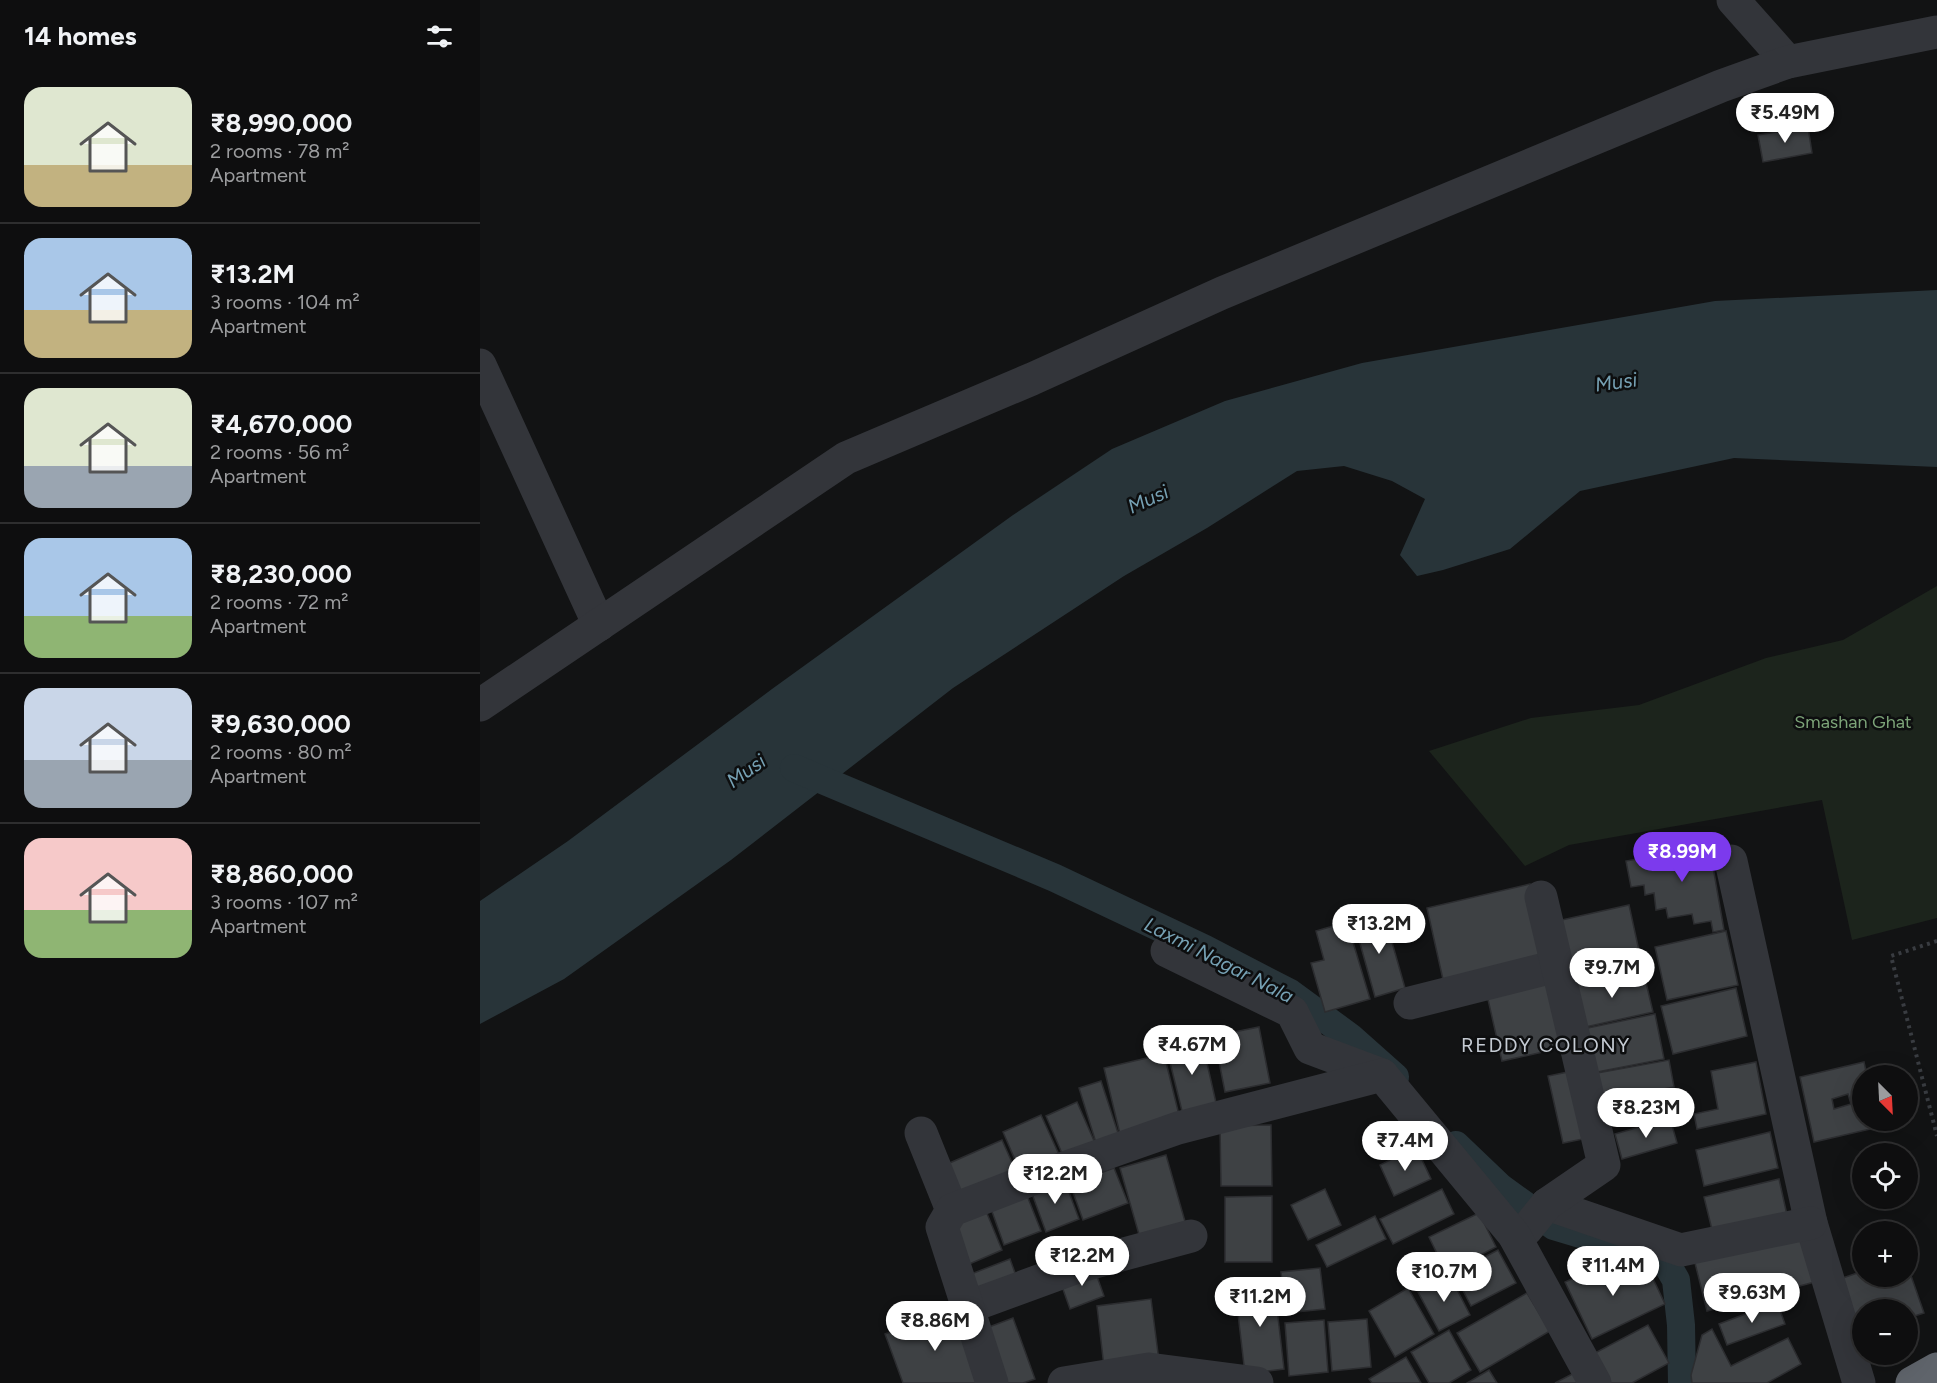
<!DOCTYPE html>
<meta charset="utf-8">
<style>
body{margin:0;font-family:Figtree,sans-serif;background:#171718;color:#f1f3f6;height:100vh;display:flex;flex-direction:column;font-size:22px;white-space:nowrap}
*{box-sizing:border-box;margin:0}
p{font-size:20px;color:#9b9c9e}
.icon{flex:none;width:33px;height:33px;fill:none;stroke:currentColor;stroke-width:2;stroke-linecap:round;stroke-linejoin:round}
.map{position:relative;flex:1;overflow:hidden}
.panel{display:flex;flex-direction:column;background:#0e0e0f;width:480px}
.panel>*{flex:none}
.needle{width:39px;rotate:156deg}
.tools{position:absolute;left:1372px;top:1065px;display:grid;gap:12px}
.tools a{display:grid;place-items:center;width:66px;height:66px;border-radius:50%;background:#0e0e0f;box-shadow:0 6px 24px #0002,0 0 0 2px #2e2e2f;font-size:30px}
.price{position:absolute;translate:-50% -51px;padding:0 14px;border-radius:21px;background:#fff;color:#222;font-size:20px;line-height:39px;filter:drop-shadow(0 2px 3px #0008)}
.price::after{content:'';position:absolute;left:50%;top:36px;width:18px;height:14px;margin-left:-9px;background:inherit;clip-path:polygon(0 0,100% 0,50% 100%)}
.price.current{background:#7c3aed;color:#fff}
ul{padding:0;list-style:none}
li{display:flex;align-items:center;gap:18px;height:150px;padding:0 24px}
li+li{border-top:2px solid #2e2e2f}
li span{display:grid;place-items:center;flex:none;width:168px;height:120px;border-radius:18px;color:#555}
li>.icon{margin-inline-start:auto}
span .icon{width:72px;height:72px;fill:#fffc;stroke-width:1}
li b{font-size:26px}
h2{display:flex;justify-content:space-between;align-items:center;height:72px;padding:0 24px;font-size:26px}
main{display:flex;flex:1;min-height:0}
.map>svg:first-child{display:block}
.green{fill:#1c241c}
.water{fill:#283439}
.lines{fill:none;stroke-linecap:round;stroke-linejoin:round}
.canal{stroke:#283439;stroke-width:28}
.building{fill:#3e4144;stroke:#2c2d30;stroke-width:1.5;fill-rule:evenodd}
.path{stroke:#393c41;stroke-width:4;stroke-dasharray:3 4.5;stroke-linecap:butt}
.minor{stroke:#33353a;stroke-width:33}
.highway{stroke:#5f646b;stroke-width:33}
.labels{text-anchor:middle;stroke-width:5;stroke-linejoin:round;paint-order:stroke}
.park-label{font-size:18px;fill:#7ca378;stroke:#0d0e0f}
.water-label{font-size:20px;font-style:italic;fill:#76a1b4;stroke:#0d0e0f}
.neighbourhood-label{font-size:20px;letter-spacing:1.5px;fill:#c4cad2;stroke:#0d0e0f}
</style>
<main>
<section class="panel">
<h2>14 homes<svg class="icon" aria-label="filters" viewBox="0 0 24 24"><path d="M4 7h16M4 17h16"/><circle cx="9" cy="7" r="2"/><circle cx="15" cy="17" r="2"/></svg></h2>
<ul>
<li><span style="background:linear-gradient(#dfe7d0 65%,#c2b280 0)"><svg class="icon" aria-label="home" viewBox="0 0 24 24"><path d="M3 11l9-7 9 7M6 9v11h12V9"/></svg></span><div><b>₹8,990,000</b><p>2 rooms · 78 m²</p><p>Apartment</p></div></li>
<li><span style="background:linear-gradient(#a9c7e8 60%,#c2b280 0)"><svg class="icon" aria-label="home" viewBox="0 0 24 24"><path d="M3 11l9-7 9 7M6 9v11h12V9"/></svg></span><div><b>₹13.2M</b><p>3 rooms · 104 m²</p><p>Apartment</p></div></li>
<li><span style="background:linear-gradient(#dfe7d0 65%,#9aa5b1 0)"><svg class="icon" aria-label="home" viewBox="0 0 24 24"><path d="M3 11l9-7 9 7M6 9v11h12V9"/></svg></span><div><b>₹4,670,000</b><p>2 rooms · 56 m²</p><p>Apartment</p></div></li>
<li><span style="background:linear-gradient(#a9c7e8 65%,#8fb573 0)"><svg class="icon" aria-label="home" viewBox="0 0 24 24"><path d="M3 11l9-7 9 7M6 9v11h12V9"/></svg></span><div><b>₹8,230,000</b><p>2 rooms · 72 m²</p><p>Apartment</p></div></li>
<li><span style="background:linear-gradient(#c9d6e8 60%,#9aa5b1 0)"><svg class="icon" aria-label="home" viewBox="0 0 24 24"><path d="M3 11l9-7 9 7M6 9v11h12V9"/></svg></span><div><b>₹9,630,000</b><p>2 rooms · 80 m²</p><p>Apartment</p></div></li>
<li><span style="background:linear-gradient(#f6c9c9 60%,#8fb573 0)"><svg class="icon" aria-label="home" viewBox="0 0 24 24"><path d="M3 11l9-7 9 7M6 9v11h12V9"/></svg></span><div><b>₹8,860,000</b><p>3 rooms · 107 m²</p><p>Apartment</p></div></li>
</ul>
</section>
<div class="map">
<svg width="1457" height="1383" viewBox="0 0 1457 1383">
<rect width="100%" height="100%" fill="#121314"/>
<polygon class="green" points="1457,586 1457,918 1372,940 1342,800 1089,845 1045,866 949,751 1051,718 1159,705 1286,658 1363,640"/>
<polygon class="water" points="1457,290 1457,467 1254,458 1100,491 1030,549 963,570 937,576 920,555 945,499 912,481 864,466 817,471 727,528 644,576 473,688 251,860 84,979 0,1024 0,901 88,841 292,689 533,515 632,449 745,401 882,363 1235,301"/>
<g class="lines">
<g class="canal">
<polyline points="314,768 575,878 725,949 810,993 870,1037 915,1077"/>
<polyline points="976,1145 1021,1188 1074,1226 1124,1241 1179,1251 1196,1280 1201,1325 1202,1383"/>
</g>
</g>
<g class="building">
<polygon points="1328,127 1332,153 1283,162 1278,135"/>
<polygon points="1241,844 1244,866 1233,867 1244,930 1233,932 1231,921 1214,924 1212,914 1188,918 1186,908 1176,910 1174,893 1165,895 1164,885 1151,887 1146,861"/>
<polygon points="1050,884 1067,961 964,984 947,908"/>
<polygon points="1149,905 1161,960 1089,976 1077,921"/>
<polygon points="904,914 925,988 895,997 874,922"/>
<polygon points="867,922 890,999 845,1012 831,963 844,960 836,931"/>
<polygon points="1246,931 1258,985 1187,1000 1175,947"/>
<polygon points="1163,970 1173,1012 1101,1028 1092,985"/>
<polygon points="1066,982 1081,1048 1022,1061 1007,995"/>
<polygon points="1256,988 1267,1036 1193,1054 1181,1006"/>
<polygon points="1175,1014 1184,1059 1112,1073 1103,1029"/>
<polygon points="779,1027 790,1083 745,1092 734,1036"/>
<polygon points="721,1037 737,1107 703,1115 686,1046"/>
<polygon points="684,1054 700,1119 640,1134 624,1068"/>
<polygon points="1189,1060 1194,1087 1123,1101 1117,1073"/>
<polygon points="1276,1062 1286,1114 1217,1129 1214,1114 1238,1109 1231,1071"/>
<path d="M1384,1062L1387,1076H1383V1120H1397L1399,1127L1334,1142L1320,1077ZM1368,1094L1371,1104L1354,1109L1352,1099Z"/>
<polygon points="1088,1072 1103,1139 1083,1143 1068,1076"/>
<polygon points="621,1081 640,1139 617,1146 599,1088"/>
<polygon points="597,1102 615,1143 584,1158 566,1116"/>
<polygon points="561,1115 581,1159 542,1176 523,1132"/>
<polygon points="1190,1118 1197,1143 1142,1159 1135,1134"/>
<polygon points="791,1125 792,1186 741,1186 740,1126"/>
<polygon points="1290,1132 1298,1168 1224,1186 1216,1150"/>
<polygon points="522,1140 538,1176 472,1205 456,1169"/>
<polygon points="936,1147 951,1179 914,1196 900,1165"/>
<polygon points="686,1155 706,1225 660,1238 640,1168"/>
<polygon points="634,1168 648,1203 603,1220 590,1184"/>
<polygon points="584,1179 599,1219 566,1232 551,1191"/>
<polygon points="1299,1179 1309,1224 1235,1242 1224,1197"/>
<polygon points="845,1189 861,1225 828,1240 811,1205"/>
<polygon points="962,1189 974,1214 913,1244 900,1219"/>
<polygon points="546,1193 561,1231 524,1245 510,1206"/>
<polygon points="792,1196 792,1262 745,1262 745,1197"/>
<polygon points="506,1211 522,1250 487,1265 471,1226"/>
<polygon points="999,1213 1016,1247 966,1272 949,1237"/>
<polygon points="895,1216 906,1239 847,1267 836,1245"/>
<polygon points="1328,1228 1342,1280 1227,1311 1214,1259"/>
<polygon points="1018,1250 1036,1283 991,1306 974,1273"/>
<polygon points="530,1259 539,1284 495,1301 486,1276"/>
<polygon points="1134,1259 1142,1276 1166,1264 1185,1304 1112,1339 1085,1282"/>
<polygon points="613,1265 624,1296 590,1309 579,1278"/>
<polygon points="1428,1267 1444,1313 1428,1318 1428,1310 1383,1310 1383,1334 1373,1337 1354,1281 1383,1271 1383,1276 1428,1276"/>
<polygon points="840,1268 845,1309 806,1313 801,1272"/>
<polygon points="970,1276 990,1315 959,1331 938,1292"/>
<polygon points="794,1283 804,1369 765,1374 755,1288"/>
<polygon points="928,1288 954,1334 915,1357 889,1311"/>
<polygon points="1047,1293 1070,1331 1000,1372 977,1333"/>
<polygon points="671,1299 679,1361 624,1367 617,1306"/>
<polygon points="1297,1302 1305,1324 1247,1345 1239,1324"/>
<polygon points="477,1308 505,1383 423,1383 405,1334"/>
<polygon points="533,1318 555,1379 543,1383 520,1383 501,1330"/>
<polygon points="887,1319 891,1367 852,1371 848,1322"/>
<polygon points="844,1320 848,1372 809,1376 805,1323"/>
<polygon points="1168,1325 1189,1363 1152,1383 1129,1383 1113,1354"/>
<polygon points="1232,1329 1251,1366 1308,1338 1321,1364 1287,1383 1212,1383 1211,1375 1222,1335"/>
<polygon points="969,1330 991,1370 969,1383 949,1383 931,1352"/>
<polygon points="926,1357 941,1383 892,1383 889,1379"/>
<polygon points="1009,1370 1017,1383 987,1383"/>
<polygon points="1098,1371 1104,1383 1075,1383"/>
</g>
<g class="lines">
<polyline class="path" points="1457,941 1411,956 1457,1136"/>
<g class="minor">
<polyline points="1253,0 1308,62"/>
<polyline points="0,365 119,625"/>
<polyline points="0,705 366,458 552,379 742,293 1241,86 1308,62 1457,32"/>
<polyline points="1251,861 1331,1223 1379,1383"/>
<polyline points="687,951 812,1012 830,1048 902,1075"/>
<polyline points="930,1003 1077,966"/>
<polyline points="441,1133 472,1210"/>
<polyline points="1067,1204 1201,1250 1331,1223"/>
<polyline points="1034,1235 1046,1230 1067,1204 1124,1165 1061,897"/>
<polyline points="488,1307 600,1266 711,1236"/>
<polyline points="512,1383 462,1227 472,1210 547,1181 698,1128 902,1075 1034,1235 1115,1383"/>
<polyline points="584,1383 669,1369 777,1383"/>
</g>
<polyline class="highway" points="1432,1383 1457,1369"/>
</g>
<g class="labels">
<g class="park-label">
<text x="1373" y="728">Smashan Ghat</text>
</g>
<g class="water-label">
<text transform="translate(1136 382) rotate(-8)" y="7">Musi</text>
<text transform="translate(668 499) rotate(-24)" y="7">Musi</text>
<text transform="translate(266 771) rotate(-35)" y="7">Musi</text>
<text transform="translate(739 960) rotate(27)" y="7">Laxmi Nagar Nala</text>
</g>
<g class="neighbourhood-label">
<text x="1066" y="1052">REDDY COLONY</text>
</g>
</g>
</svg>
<div class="tools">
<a><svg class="needle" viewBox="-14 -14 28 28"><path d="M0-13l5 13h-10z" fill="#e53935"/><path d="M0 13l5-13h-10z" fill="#9b9c9e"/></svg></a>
<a><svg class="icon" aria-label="locate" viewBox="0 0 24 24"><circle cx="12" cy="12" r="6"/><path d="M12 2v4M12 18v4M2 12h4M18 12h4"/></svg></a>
<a>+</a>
<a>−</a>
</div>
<b class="price" style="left:1305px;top:144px">₹5.49M</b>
<b class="price current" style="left:1202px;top:883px">₹8.99M</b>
<b class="price" style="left:899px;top:955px">₹13.2M</b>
<b class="price" style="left:1132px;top:999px">₹9.7M</b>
<b class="price" style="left:712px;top:1076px">₹4.67M</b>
<b class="price" style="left:1166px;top:1139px">₹8.23M</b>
<b class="price" style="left:925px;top:1172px">₹7.4M</b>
<b class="price" style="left:575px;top:1205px">₹12.2M</b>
<b class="price" style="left:602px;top:1287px">₹12.2M</b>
<b class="price" style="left:1133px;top:1297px">₹11.4M</b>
<b class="price" style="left:964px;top:1303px">₹10.7M</b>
<b class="price" style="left:1272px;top:1324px">₹9.63M</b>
<b class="price" style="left:780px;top:1328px">₹11.2M</b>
<b class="price" style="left:455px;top:1352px">₹8.86M</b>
</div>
</main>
